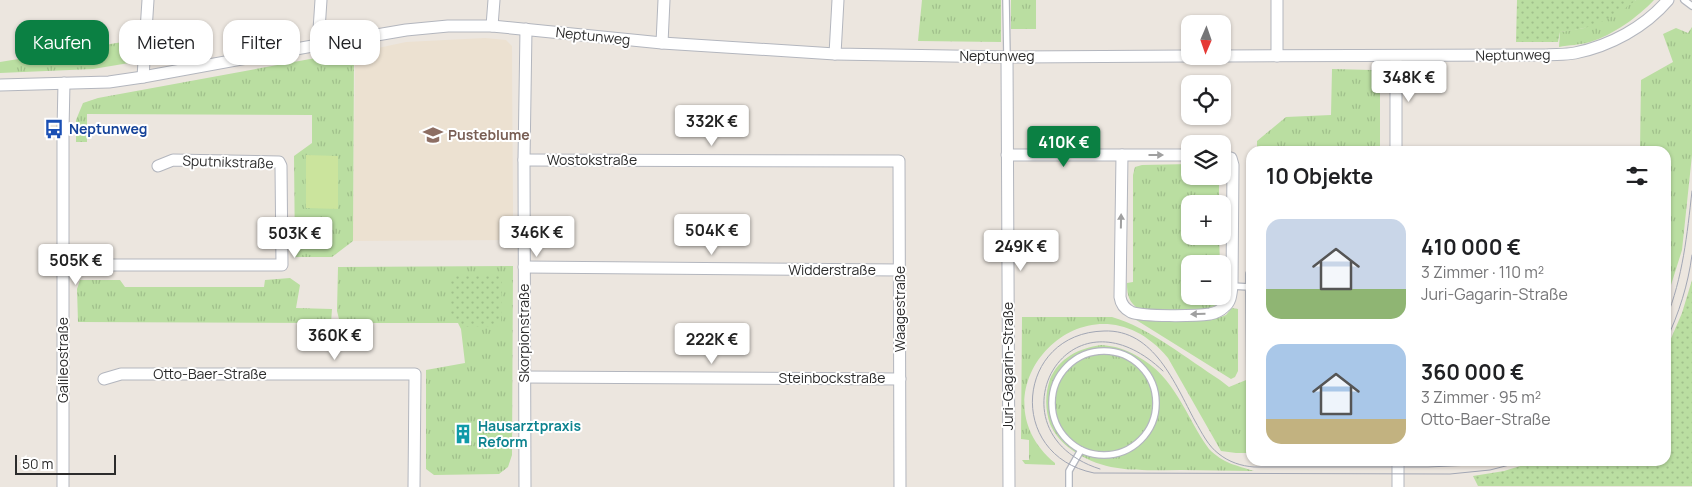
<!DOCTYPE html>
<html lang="de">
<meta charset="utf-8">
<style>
body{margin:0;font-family:Manrope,sans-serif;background:#f6f6f6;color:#202124;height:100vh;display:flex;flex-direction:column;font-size:19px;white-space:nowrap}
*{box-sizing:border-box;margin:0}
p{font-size:16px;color:#757577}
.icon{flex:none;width:28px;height:28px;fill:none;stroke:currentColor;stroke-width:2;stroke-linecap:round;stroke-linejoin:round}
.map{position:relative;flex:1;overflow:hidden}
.panel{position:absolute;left:1246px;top:146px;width:425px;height:320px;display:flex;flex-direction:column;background:#fff;border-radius:15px;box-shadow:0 1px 4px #0004}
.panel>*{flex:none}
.banner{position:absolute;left:15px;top:20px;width:475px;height:45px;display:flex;gap:10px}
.needle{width:32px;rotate:182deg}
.tools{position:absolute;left:1181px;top:15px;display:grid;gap:10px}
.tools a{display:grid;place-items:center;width:50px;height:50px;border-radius:10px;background:#fff;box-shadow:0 1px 4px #0004;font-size:25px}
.scale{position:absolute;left:15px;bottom:12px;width:101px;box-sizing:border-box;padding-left:5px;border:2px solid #2c2c2c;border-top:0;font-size:14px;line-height:18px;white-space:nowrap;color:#2c2c2c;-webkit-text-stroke:4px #fff;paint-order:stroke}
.price{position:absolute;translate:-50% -42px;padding:0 11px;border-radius:5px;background:#fff;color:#222;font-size:16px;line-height:32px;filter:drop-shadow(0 1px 2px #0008)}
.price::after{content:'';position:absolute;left:50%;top:30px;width:15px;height:11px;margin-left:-8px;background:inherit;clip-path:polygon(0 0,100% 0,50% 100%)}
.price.on{background:#0b8043;color:#fff}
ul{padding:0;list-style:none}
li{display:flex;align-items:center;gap:15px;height:125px;padding:0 20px}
li span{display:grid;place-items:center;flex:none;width:140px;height:100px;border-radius:15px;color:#555}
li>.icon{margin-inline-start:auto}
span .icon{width:60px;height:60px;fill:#fffc;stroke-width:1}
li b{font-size:21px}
h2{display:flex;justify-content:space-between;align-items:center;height:60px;padding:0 20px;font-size:21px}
.tag{padding:0 18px;border-radius:15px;background:#fff;box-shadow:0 1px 4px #0004;font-size:18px;line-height:45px}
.tag.on{background:#0b8043;color:#fff}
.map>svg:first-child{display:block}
.education{fill:#ece1d1}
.grass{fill:url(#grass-tufts)}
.park{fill:url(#park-dots)}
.pitch{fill:#cbe49d}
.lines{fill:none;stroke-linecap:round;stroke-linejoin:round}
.lane-casing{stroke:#b3b6be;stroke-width:8}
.street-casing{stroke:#b3b6be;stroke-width:13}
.lane{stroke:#fff;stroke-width:5.5}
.street{stroke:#fff;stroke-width:11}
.tram{stroke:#a2a6b4;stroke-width:1}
.oneway{fill:#a0a0a0}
.labels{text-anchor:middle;stroke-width:4;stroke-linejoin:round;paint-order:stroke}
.street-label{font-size:14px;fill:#2c2c2c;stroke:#fff}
.transit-label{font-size:14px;font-weight:bold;fill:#164399;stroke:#fff;text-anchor:start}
.education-label{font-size:14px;font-weight:bold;fill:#785e54;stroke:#fff;text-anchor:start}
.culture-label{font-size:14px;font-weight:bold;fill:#0d838f;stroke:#fff;text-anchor:start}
</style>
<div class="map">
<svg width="1692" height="487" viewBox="0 0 1692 487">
<defs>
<pattern id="grass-tufts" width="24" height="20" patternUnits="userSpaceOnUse" patternTransform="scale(1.25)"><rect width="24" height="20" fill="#badea1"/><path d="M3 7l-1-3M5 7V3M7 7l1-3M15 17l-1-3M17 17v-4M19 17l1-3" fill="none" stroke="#a0bf8b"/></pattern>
<pattern id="park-dots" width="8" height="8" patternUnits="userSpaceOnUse" patternTransform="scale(1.25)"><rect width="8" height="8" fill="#badea1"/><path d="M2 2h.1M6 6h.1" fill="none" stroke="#a0bf8b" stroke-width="1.8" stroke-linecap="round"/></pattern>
</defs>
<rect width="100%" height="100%" fill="#ece6df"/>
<polygon class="education" points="485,38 506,40 512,46 513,216 506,240 353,241 355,53 406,42"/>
<g class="grass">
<polygon points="922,0 1001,0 1001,42 918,41"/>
<rect x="1011" y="0" width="25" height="29"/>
<path d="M1636,0H1654C1638,17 1613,35 1590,42C1580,45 1569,45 1559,47L1560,32L1584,28Z"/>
<polygon points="1692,27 1692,155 1682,250 1666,301 1666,151 1640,151 1641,80 1673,62 1663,34 1676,28 1688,33"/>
<polygon points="141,39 141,61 93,69 0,73 0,62"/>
<polygon points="354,51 353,241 332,257 295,257 294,156 312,143 312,115 87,114 87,142 76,142 76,120 83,103 98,98"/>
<polygon points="1332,69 1372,70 1380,78 1380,151 1257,151 1257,141 1286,117 1331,115"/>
<path d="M1190,164V176H1219V204H1190V236H1219L1220,264H1190V296H1222L1223,283L1226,284C1225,290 1225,297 1220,302C1207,316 1158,310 1139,309C1129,303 1127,295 1127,283L1133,282V175L1135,167L1142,165Z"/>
<polygon points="513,266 512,455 508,467 499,474 434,475 426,469 426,370 465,363 461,329 458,323 340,323 337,311 338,267"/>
<polygon points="290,278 300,285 296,308 332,309 331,323 78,322 77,289 80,280 120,280 125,287 264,287 265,280"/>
<polygon points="1232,308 1238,309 1238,371 1235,377 1231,379 1133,318 1218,318 1226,315"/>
<path d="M1022,317H1112C1148,327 1189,360 1220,380L1229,387L1251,378V453H1236L1221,451L1168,358C1089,263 967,390 1055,463V465L1025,464L1022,460H1029V440L1021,439Z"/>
<path d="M1101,345C1115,346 1125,349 1137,356C1176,377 1185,416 1209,449C1224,464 1236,465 1254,471C1230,471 1206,470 1181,470C1143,470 1105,474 1072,450C1062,443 1055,435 1050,424C1045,409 1045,394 1050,379C1059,358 1079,348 1101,345Z"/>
</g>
<g class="park">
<path d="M1517,0H1636C1621,12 1602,24 1584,28C1576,30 1568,31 1560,32L1558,42H1516Z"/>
<polygon points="450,275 502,275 501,326 461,327 461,319 449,319"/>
<polygon points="1692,280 1692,486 1478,486 1473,476 1504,471 1536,461 1666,461 1666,350 1682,313"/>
</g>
<polygon class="pitch" points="306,155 338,156 338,209 306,208"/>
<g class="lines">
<defs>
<g id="lane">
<polyline points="1006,0 1007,57"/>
<polyline points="1684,0 1692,6"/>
<polyline points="1249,274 1249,287"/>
<polyline points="1232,286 1249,287 1250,381"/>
<circle cx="1104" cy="403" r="52"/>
<polyline points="1069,487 1069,471 1081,450"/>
</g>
<g id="street">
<polyline points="492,26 494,0"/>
<polyline points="662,43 664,0"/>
<polyline points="318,45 321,0"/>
<polyline points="835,54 838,0"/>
<path d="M1222,56L1544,55C1555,54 1565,55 1575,53C1610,46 1645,27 1668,0"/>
<polyline points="1277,56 1277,0"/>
<polyline points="1396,56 1396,151"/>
<polyline points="1007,57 1009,487"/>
<polyline points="143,77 148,0"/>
<polyline points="0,85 109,82 143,77 318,45 406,30 448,26 492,26 662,43 835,54 1007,57 1190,56"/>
<polyline points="1007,155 1190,155"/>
<path d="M1122,155L1120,297C1121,304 1125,309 1131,312C1143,317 1196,316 1210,314C1215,313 1220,311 1224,307C1231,302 1231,294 1232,286L1233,165L1231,158L1222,156"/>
<polyline points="524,160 899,161 900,487"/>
<polyline points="63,265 282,265 281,166 279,162 173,160 158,166"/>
<polyline points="524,267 900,270"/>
<polyline points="524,377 900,379"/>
<polyline points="104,379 121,374 415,374 414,487"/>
<polyline points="63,487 63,130 64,83"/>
<polyline points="525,487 524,160 526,29"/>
<polyline points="1398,487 1398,461"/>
</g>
</defs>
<use href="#lane" class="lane-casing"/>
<use href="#street" class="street-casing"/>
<use href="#lane" class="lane"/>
<use href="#street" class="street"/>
<g class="tram">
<path d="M1666,319C1683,277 1687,235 1692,191"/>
<path d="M1666,341C1679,313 1688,285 1692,255"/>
<path d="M1492,461L1472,465L1428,467H1254C1241,466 1229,462 1219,454C1208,446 1202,433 1195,421C1175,384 1154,329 1104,331C1016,333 1005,455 1094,473L1450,474L1490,470L1525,461"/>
<path d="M1100,469C986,433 1065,278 1163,371"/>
</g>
</g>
<defs><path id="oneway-solid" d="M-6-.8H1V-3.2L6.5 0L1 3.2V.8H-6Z" transform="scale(1.25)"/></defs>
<g class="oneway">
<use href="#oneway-solid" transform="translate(1156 155)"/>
<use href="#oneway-solid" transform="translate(1121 221) rotate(-89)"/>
<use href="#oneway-solid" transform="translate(1198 314) rotate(179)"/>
</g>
<defs>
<symbol id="bus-bare" viewBox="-9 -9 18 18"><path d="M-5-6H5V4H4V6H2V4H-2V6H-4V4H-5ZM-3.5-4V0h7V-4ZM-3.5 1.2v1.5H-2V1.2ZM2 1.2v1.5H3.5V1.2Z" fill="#1a4fb4" stroke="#fff" stroke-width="2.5" paint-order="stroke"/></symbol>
<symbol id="school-bare" viewBox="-9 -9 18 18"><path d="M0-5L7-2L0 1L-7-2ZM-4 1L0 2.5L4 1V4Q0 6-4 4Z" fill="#8d6e63" stroke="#fff" stroke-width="2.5" paint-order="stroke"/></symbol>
<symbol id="building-bare" viewBox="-9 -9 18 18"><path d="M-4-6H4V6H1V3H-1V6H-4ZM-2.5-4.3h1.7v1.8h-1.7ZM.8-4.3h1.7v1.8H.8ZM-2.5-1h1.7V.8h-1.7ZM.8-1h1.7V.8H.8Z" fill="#0f9aa8" stroke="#fff" stroke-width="2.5" paint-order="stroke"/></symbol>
</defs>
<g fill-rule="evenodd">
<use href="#bus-bare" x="40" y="115" width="28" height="28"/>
<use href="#school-bare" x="419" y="121" width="28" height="28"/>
<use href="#building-bare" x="449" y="420" width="28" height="28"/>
</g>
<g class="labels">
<g class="street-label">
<text transform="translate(593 36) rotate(6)" y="5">Neptunweg</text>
<text transform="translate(1513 55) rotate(-1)" y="5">Neptunweg</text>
<text x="997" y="61">Neptunweg</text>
<text x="592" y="165">Wostokstraße</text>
<text transform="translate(228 162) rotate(2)" y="5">Sputnikstraße</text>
<text x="832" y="275">Widderstraße</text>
<text transform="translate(900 309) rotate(-90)" y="5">Waagestraße</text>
<text transform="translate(524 333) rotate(-90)" y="5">Skorpionstraße</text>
<text transform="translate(63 360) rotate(-90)" y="5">Galileostraße</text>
<text transform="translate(1008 366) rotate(-90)" y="5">Juri-Gagarin-Straße</text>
<text x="210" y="379">Otto-Baer-Straße</text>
<text x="832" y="383">Steinbockstraße</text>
</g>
<g class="transit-label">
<text x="69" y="134">Neptunweg</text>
</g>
<g class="education-label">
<text x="448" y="140">Pusteblume</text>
</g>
<g class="culture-label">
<text x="478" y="431">Hausarztpraxis<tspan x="478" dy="16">Reform</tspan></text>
</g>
</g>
</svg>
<div class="tools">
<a><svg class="needle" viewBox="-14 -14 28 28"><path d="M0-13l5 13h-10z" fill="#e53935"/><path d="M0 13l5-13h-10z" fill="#757577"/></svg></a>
<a><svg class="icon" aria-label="locate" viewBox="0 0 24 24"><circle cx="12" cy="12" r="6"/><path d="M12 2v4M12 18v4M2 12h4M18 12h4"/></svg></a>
<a><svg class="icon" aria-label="layers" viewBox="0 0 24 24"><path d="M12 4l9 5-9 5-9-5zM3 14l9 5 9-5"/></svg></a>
<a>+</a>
<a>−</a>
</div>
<div class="scale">50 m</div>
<b class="price" style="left:1409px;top:103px">348K €</b>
<b class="price" style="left:712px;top:147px">332K €</b>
<b class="price on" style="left:1064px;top:168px">410K €</b>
<b class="price" style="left:712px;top:256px">504K €</b>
<b class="price" style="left:537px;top:258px">346K €</b>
<b class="price" style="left:295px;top:259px">503K €</b>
<b class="price" style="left:1021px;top:272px">249K €</b>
<b class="price" style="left:76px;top:286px">505K €</b>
<b class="price" style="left:335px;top:361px">360K €</b>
<b class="price" style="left:712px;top:365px">222K €</b>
<div class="banner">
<a class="tag on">Kaufen</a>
<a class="tag">Mieten</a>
<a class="tag">Filter</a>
<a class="tag">Neu</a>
</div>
<section class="panel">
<h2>10 Objekte<svg class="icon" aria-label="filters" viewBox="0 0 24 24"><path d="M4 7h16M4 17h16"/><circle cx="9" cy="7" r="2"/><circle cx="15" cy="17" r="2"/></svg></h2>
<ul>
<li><span style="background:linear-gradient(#c9d6e8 70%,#8fb573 0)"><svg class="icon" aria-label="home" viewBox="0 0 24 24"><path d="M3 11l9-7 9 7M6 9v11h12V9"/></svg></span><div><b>410 000 €</b><p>3 Zimmer · 110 m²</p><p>Juri-Gagarin-Straße</p></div></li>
<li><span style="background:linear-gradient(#a9c7e8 75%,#c2b280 0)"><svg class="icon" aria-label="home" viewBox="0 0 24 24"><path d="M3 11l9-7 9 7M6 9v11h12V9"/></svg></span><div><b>360 000 €</b><p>3 Zimmer · 95 m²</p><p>Otto-Baer-Straße</p></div></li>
</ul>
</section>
</div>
